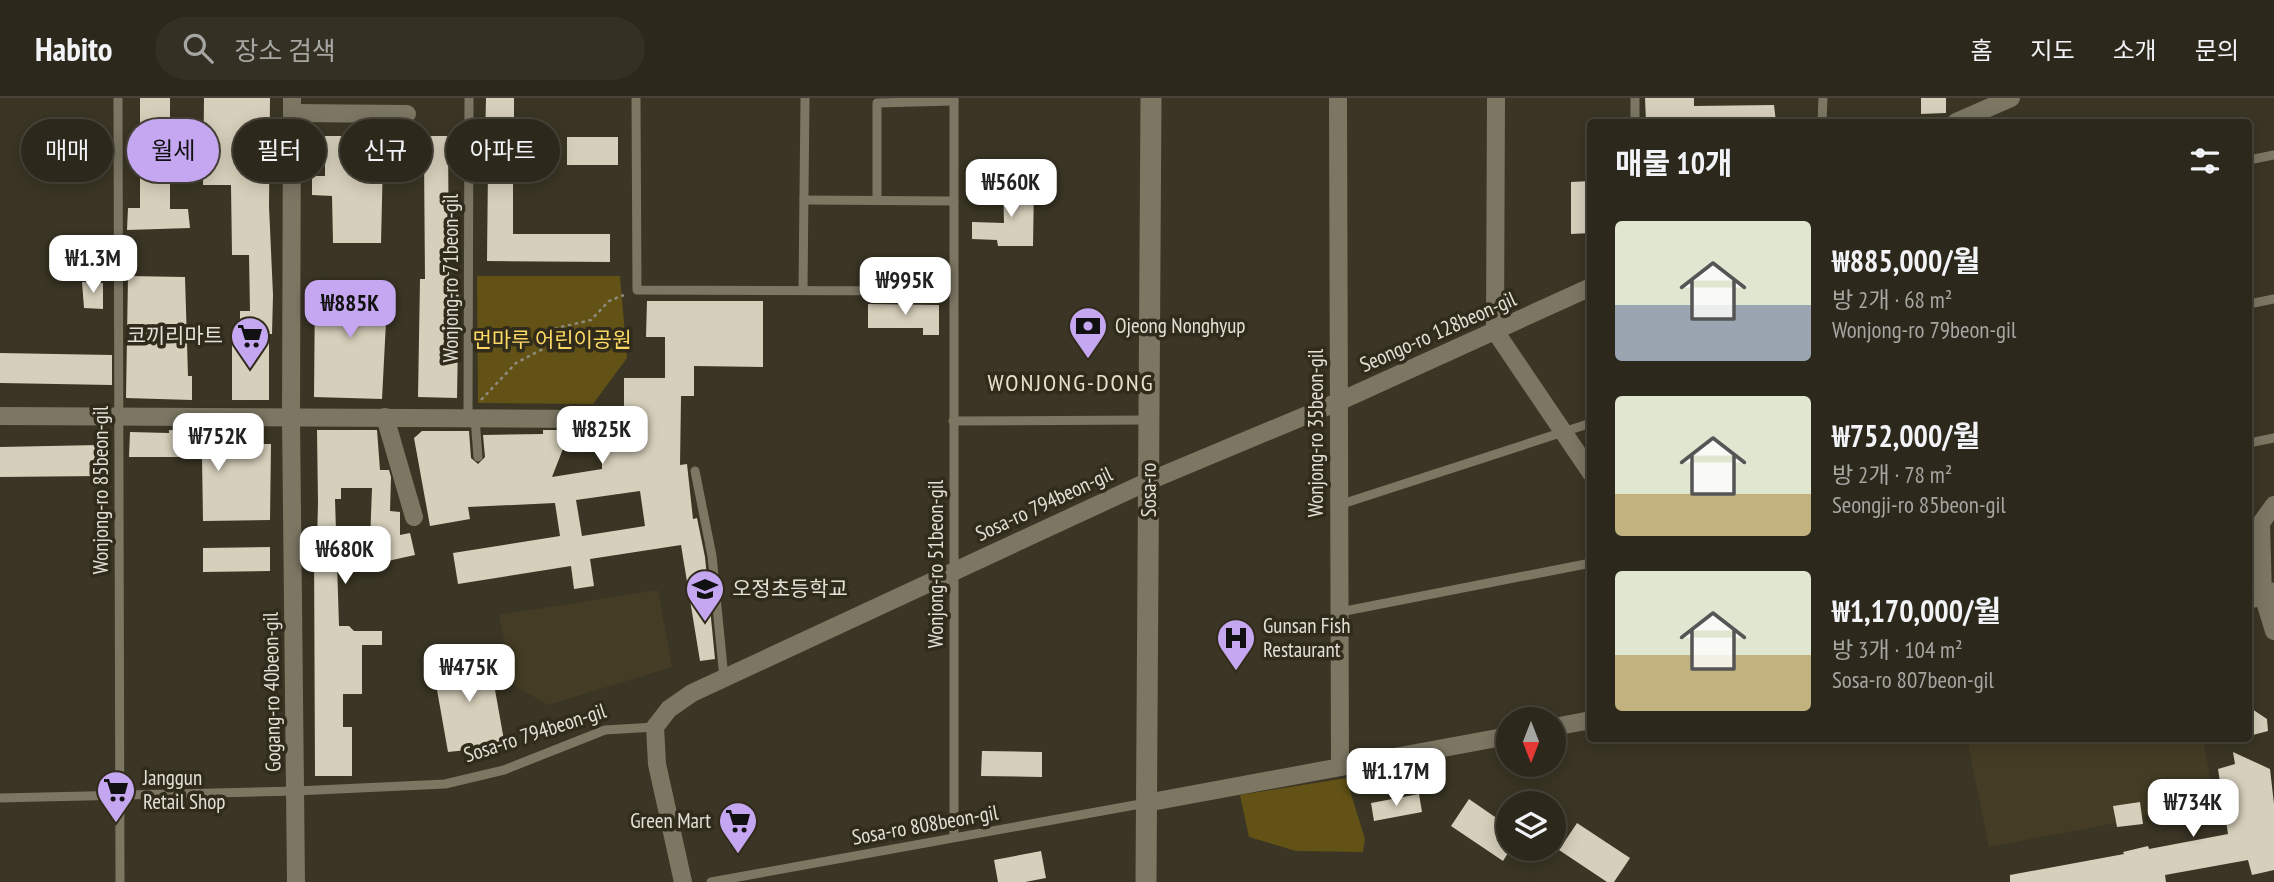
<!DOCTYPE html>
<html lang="ko">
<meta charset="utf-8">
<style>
body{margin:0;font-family:"PT Sans Narrow","Noto Sans KR",sans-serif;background:#343024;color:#f1f3f6;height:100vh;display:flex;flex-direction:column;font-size:26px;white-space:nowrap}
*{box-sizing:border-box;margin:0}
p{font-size:23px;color:#a6a6a3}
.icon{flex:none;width:38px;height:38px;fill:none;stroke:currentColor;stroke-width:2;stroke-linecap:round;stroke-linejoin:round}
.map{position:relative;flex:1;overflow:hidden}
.side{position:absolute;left:1587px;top:21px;width:665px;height:623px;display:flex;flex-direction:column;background:#2c281b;border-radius:7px;box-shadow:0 4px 18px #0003,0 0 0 2px #48443a}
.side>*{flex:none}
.hud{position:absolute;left:21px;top:21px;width:665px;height:63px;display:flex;gap:14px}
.needle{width:46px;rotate:180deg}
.fabs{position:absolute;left:1496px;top:609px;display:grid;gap:14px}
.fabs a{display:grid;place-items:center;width:70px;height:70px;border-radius:50%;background:#2c281b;box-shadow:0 4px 18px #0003,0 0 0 2px #48443a;font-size:35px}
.price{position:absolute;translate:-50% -60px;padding:0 16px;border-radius:14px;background:#fff;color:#222;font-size:23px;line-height:46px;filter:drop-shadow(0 2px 4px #0008)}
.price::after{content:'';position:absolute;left:50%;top:42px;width:21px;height:16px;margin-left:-10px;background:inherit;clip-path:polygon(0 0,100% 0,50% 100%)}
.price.current{background:#c5a7f1;color:#111}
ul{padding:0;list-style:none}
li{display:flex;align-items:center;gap:21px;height:175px;padding:0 28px}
li span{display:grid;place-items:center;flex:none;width:196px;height:140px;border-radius:7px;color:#555}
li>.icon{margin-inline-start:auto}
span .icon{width:84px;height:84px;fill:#fffc;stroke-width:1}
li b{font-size:30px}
h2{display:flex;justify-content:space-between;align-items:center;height:84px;padding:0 28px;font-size:30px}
.pill{padding:0 24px;border-radius:32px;background:#2c281b;box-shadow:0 4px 18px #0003,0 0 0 2px #48443a;font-size:24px;line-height:63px}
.pill.current{background:#c5a7f1;color:#111}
header{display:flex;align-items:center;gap:42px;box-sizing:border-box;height:98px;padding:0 35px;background:#2c281b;border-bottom:2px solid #48443a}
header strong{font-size:33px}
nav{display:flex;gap:38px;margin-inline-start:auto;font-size:24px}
.search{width:490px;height:63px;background:#343024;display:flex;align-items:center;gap:18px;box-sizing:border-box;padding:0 24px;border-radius:38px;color:#a6a6a3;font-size:26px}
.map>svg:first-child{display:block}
.built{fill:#443c24}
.green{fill:#625216}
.building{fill:#d6cfbb;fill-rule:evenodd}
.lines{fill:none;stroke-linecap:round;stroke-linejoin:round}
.path{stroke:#8f8b7d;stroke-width:2.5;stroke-dasharray:3.5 3.5;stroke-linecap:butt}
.service{stroke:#7c7663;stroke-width:9}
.minor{stroke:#7c7663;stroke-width:18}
.tertiary{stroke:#7c7663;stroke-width:21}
.labels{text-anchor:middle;stroke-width:7;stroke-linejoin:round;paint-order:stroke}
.street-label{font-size:21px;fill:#e3e0d6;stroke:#302b1a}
.poi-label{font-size:21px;fill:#e3e0d6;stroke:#302b1a;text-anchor:start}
.park-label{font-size:21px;fill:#fcd965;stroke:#302b1a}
.quarter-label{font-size:24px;letter-spacing:2px;fill:#e7e0cb;stroke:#302b1a}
</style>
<header>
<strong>Habito</strong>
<div class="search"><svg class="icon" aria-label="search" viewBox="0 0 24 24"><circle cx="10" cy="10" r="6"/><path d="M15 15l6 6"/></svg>장소 검색</div>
<nav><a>홈</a><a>지도</a><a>소개</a><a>문의</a></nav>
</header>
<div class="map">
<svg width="2274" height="784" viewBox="0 0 2274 784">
<rect width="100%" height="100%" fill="#3a3524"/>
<g class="built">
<polygon points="658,492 672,569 548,607 513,587 499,517"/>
<polygon points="1967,641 2203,641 2215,704 2142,718 2140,704 2114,708 2116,725 1989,749"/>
</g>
<g class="green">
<polygon points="477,178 620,178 627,260 593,306 478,305"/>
<polygon points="1346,680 1365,741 1363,754 1296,753 1249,739 1240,697"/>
</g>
<g class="building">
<polygon points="140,0 170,0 170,111 188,111 190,130 127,132 128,110 140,110"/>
<polygon points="204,0 270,0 269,108 273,197 272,236 269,236 269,302 232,302 232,243 240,243 240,213 250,213 249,157 232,157 231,87 203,87"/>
<polygon points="486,0 514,0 514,44 485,44"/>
<polygon points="1645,0 1694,0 1694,8 1774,7 1776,24 1646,24"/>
<polygon points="1921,0 1946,0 1946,15 1921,16"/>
<polygon points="325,38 448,38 449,181 459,181 457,300 418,299 420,181 425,181 424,59 383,60 381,145 333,145 332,98 312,97 312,78 325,78"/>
<rect x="567" y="39" width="51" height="28"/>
<polygon points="488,69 513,69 513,136 610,136 610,164 487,163"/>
<polygon points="1591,83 1591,135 1571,136 1571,84"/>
<polygon points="1003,86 1034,86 1033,148 998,148 997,142 972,141 972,124 1004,125"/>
<polygon points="128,178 185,179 188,278 192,278 192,302 126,300"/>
<polygon points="82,184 103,185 103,211 84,210"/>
<polygon points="359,185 388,185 382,301 314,299 315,186"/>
<path d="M647,203H763V269L694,268V298H681L680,367L687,366L693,421L697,420L705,459L715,561L700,563L681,447L590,461L594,488L574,491L571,468L458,486L453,455L560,438L555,405L468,409L470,421L430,428L414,340L422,333H469L471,360L478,366L485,359L483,337L543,336V332H558V338H568L552,379L602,371V317H624V280H665V239H646ZM640,393L645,428L582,438L576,402Z"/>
<polygon points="868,206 939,207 939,237 923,237 923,230 868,230"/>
<polygon points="0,255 112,257 112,287 0,285"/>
<polygon points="169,332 195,333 194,346 271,346 270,422 203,423 202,359 129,359 130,334 169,335"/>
<polygon points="317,332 377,332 380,372 389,372 391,379 390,413 400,414 400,437 410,435 415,457 374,466 370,444 372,390 341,390 341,401 335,401 339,528 349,528 354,533 382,533 382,547 362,547 362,596 343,596 343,629 352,629 352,678 315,678 314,445 317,445 318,405"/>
<polygon points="99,347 99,378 0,379 0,349"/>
<polygon points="270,449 270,473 203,474 203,450"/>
<polygon points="471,554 474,560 489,558 505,648 448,654 434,575 449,571 448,558"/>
<polygon points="2249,609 2267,621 2268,633 2249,638"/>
<polygon points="982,653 1042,654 1042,679 981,678"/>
<polygon points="2233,654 2270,671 2274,706 2274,772 2252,777 2248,762 2165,777 2166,784 2010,784 2010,777 2124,756 2123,754 2148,748 2149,751 2228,736 2218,671 2235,666"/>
<polygon points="1419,696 1422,714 1374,723 1371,705"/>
<polygon points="1469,701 1508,728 1508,755 1503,763 1451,728"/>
<polygon points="2140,704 2143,726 2117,729 2113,708"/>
<polygon points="1577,725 1630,760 1614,784 1607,784 1559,752"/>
<polygon points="1041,753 1046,780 1025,784 998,784 994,762"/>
</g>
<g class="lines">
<polyline class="path" points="481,302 516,265 543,251 553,231 591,222 609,203 624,197"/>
<g class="service">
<polyline points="118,0 120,784"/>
<polyline points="636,0 637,192 953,193"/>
<polyline points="1635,0 1635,24"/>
<polyline points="1822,24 1823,0"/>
<polyline points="2249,62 2274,57"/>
<polyline points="804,102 954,103"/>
<polyline points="877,102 877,5 954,3"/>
<polyline points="803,192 805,0"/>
<polyline points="2249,206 2274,201"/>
<polyline points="468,318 469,0"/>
<polyline points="475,320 478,359"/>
<polyline points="953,323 1147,322"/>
<polyline points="2249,345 2274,340"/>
<polyline points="695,373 712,458 724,580"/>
<polyline points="1339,407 1591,325"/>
<polyline points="1340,514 1591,465"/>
<polyline points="0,700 296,693 445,686 504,672 605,632 655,629"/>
<polyline points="954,739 954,0"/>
<polyline points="711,784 1146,705"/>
</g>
<g class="minor">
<polyline points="292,0 291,320 296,784"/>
<polyline points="1338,0 1340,669"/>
<polyline points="1496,0 1495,233 1591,375"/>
<polyline points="292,15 407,16"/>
<polyline points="1956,24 2011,0"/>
<polyline points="0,318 585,321"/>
<polyline points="385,319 414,419"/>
<polyline points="2274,407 2261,425 2263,497 2274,533"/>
<polyline points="1554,629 1591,622"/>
<polyline points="1146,705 1508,638"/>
<polyline points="683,784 657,666 655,629 669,611 692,595 1149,383 1338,304 1591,189"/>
</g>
<g class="tertiary">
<polyline points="2249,500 2274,495"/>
<polyline points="1146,784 1151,0"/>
</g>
</g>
<defs>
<symbol id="bank-pin" viewBox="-11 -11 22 30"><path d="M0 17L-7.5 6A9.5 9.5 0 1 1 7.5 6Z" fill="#c5a7f1" stroke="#302b1a"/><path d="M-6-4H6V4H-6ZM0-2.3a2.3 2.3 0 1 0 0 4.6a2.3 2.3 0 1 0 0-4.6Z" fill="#111"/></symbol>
<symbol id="supermarket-pin" viewBox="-11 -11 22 30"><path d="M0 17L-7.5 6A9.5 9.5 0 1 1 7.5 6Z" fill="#c5a7f1" stroke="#302b1a"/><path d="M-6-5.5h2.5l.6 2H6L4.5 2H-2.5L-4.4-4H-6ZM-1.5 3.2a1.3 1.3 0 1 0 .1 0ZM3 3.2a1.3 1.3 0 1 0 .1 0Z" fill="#111"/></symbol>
<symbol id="school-pin" viewBox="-11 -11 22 30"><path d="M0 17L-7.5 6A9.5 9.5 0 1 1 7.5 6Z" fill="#c5a7f1" stroke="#302b1a"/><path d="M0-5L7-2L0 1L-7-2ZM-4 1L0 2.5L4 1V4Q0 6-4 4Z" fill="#111"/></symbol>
<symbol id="hospital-pin" viewBox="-11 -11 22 30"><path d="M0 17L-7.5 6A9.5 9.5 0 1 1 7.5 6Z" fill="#c5a7f1" stroke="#302b1a"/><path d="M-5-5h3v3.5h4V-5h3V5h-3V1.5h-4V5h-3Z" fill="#111"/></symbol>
</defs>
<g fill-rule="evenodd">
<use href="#bank-pin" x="1066" y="206" width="44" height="60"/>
<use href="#supermarket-pin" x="228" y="216" width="44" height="60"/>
<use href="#school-pin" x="683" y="469" width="44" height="60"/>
<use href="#hospital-pin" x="1214" y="518" width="44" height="60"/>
<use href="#supermarket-pin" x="94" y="670" width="44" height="60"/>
<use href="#supermarket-pin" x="716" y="701" width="44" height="60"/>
</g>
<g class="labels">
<g class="street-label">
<text transform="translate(451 180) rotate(-90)" y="7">Wonjong-ro 71beon-gil</text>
<text transform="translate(1438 234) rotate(-24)" y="7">Seongo-ro 128beon-gil</text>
<text transform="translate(1316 335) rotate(-90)" y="7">Wonjong-ro 35beon-gil</text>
<text transform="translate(101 392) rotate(-90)" y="7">Wonjong-ro 85beon-gil</text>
<text transform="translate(1149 392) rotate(-90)" y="7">Sosa-ro</text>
<text transform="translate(1044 406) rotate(-25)" y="7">Sosa-ro 794beon-gil</text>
<text transform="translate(936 466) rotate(-90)" y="7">Wonjong-ro 51beon-gil</text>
<text transform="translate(272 594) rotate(-91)" y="7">Gogang-ro 40beon-gil</text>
<text transform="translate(535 635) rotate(-18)" y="7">Sosa-ro 794beon-gil</text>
<text transform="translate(925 727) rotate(-10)" y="7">Sosa-ro 808beon-gil</text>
</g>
<g class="poi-label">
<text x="1115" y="235">Ojeong Nonghyup</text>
<text x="223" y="245" text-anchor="end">코끼리마트</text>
<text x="732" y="498">오정초등학교</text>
<text x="1263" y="535">Gunsan Fish<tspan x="1263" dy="24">Restaurant</tspan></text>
<text x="143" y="687">Janggun<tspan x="143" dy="24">Retail Shop</tspan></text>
<text x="711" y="730" text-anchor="end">Green Mart</text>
</g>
<g class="park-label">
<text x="552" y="249">먼마루 어린이공원</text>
</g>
<g class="quarter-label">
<text x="1071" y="293">WONJONG-DONG</text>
</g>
</g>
</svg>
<div class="fabs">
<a><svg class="needle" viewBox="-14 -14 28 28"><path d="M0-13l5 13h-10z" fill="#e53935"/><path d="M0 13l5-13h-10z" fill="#a6a6a3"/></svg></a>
<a><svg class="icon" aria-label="layers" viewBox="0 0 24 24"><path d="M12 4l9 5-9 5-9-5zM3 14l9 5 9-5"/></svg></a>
</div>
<b class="price" style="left:1011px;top:121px">₩560K</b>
<b class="price" style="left:93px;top:197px">₩1.3M</b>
<b class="price" style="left:905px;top:219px">₩995K</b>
<b class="price current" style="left:350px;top:242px">₩885K</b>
<b class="price" style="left:602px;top:368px">₩825K</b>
<b class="price" style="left:218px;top:375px">₩752K</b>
<b class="price" style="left:345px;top:488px">₩680K</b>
<b class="price" style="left:469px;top:606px">₩475K</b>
<b class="price" style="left:1396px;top:710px">₩1.17M</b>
<b class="price" style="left:2193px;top:741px">₩734K</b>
<div class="hud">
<a class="pill">매매</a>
<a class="pill current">월세</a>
<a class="pill">필터</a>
<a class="pill">신규</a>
<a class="pill">아파트</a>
</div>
<section class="side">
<h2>매물 10개<svg class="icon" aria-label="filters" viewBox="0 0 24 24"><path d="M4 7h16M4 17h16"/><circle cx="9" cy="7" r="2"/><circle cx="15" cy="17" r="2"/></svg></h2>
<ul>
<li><span style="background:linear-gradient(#dfe7d0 60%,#9aa5b1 0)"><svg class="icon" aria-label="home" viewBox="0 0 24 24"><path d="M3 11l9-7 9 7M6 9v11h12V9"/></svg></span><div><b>₩885,000/월</b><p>방 2개 · 68 m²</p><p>Wonjong-ro 79beon-gil</p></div></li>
<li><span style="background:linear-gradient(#dfe7d0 70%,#c2b280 0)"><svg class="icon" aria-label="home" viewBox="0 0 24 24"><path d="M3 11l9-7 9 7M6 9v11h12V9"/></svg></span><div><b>₩752,000/월</b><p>방 2개 · 78 m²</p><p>Seongji-ro 85beon-gil</p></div></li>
<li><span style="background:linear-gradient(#dfe7d0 60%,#c2b280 0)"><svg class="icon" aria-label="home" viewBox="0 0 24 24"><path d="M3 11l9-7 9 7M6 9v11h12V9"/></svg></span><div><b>₩1,170,000/월</b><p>방 3개 · 104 m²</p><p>Sosa-ro 807beon-gil</p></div></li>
</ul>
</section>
</div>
